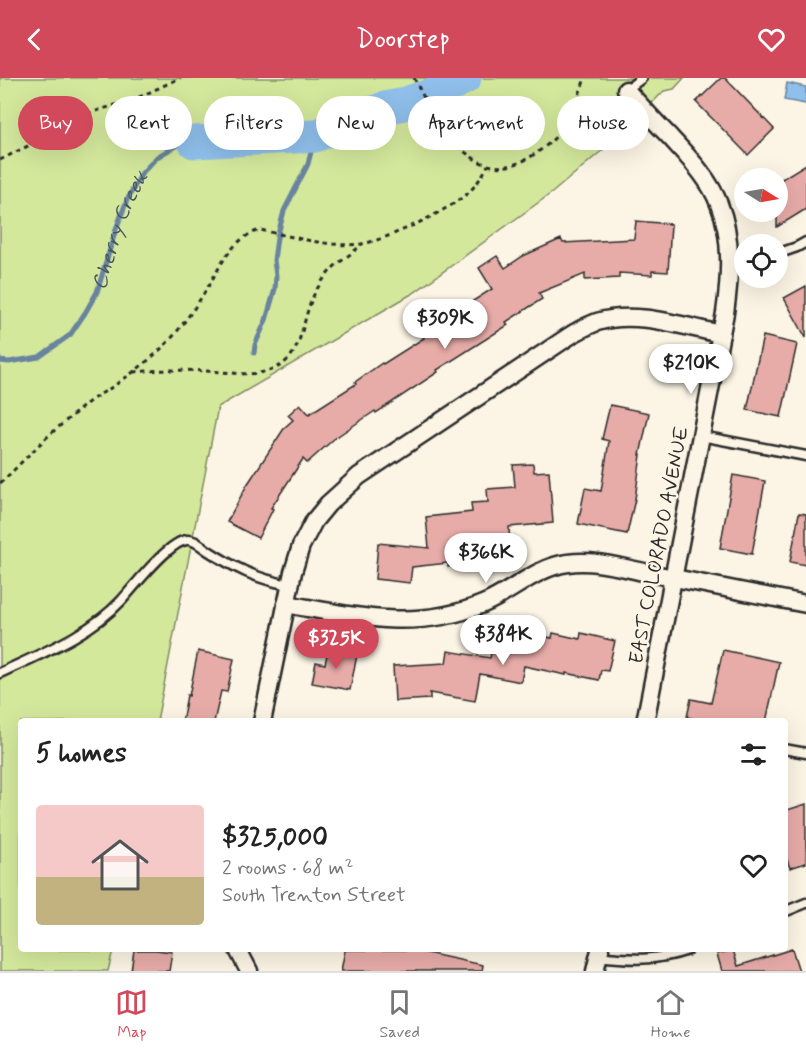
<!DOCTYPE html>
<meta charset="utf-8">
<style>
body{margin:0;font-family:Mynerve,sans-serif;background:#f2f2f2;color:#222;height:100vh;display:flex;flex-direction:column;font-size:22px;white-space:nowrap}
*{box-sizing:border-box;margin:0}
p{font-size:20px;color:#767676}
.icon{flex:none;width:33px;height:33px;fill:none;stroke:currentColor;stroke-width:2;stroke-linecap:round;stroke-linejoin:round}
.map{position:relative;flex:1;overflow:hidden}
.side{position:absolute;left:18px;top:640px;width:770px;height:234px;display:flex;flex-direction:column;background:#fff;border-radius:6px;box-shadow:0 6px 24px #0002}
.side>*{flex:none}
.hud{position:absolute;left:18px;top:18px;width:771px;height:54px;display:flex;gap:12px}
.needle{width:39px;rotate:101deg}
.buttons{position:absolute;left:734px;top:90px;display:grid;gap:12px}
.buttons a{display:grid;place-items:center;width:54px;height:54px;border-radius:50%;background:#fff;box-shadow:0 6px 24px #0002;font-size:30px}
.price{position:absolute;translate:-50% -51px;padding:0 14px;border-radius:21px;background:#fff;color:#222;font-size:20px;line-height:39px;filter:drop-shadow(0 2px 3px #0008)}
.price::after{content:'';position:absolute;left:50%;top:36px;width:18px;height:14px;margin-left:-9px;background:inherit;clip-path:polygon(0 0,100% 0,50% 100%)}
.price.on{background:#d1495b;color:#fff}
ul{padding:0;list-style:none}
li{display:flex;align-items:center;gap:18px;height:150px;padding:0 18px}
li span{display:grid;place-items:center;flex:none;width:168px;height:120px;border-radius:6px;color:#555}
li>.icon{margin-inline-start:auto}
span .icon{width:72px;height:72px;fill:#fffc;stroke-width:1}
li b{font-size:26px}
h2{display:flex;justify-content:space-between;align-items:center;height:72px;padding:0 18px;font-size:26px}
.tag{padding:0 21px;border-radius:27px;background:#fff;box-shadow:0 6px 24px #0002;font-size:21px;line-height:54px}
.tag.on{background:#d1495b;color:#fff}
header{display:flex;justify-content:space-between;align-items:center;height:78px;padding:0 18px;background:#d1495b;color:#fff;font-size:27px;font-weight:600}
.dock{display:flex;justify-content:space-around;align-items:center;height:84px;border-top:2px solid #e0e0e0;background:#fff;font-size:16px;color:#767676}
.dock a{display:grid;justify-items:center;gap:3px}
.dock .on{color:#d1495b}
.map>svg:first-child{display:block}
.green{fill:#d4e89c;stroke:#808a64;stroke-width:1.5}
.water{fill:#8fbfea;stroke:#67849e;stroke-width:1.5}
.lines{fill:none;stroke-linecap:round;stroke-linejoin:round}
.stream{stroke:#67849e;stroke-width:5}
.river{stroke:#8fbfea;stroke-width:33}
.building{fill:#e7aca8;stroke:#2b2b2b;stroke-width:1.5}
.service-casing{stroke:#2b2b2b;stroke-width:13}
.minor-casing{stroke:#2b2b2b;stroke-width:21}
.path{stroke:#2b2b2b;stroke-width:3;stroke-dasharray:4.5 4.5;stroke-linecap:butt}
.service{stroke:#fcf5e5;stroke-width:8}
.minor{stroke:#fcf5e5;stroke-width:16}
.labels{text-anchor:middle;stroke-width:5;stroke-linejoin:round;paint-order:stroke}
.street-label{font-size:20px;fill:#2b2b2b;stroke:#fcf5e5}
.water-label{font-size:21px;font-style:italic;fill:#495764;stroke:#fcf5e5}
</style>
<header><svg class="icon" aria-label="back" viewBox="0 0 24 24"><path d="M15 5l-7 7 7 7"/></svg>Doorstep<svg class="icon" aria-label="heart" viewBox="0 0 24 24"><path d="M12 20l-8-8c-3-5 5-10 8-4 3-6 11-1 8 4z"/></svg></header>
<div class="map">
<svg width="806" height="893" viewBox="0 0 806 893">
<rect width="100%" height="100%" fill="#fcf5e5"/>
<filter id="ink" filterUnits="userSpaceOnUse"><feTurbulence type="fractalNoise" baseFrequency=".0167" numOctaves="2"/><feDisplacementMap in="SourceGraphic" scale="12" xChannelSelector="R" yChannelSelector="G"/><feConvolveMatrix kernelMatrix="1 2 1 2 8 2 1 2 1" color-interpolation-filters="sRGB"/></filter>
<g filter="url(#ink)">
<polygon class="green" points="0,0 684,0 674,11 664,13 618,59 553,114 415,214 218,329 157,643 21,644 21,872 113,872 108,893 0,893"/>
<polygon class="water" points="787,5 806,9 806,26 784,22"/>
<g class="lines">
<g class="stream">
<polyline points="254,275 255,267 266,242 275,211 276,198 274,182 277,160 284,133 308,86 315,58"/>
<path id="s1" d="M0,283L9,284L39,279L70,257L85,235L97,214L116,151L127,122L142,95L157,79L177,67L194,64"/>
</g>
<polyline class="river" points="194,64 315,58 384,30 400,27 433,16 465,0"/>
</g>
<g class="building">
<polygon points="721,0 725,0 774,51 748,77 696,24"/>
<polygon points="806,86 806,131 777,149 777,104"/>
<polygon points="636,143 671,146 668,194 652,193 652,197 619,195 619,200 585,202 585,196 539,215 542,221 506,244 508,247 437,292 438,294 376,335 375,333 335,360 307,385 303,381 271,430 273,431 258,460 227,444 247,407 285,349 293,342 288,337 300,326 309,336 356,306 355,304 382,285 383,286 424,260 415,246 445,227 451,237 492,211 479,190 497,178 505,190 523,178 561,161 563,165 634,161"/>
<polygon points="806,208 806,260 784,220"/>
<polygon points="763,258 797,266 781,339 747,332"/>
<polygon points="610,327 649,335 640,377 641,377 635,421 627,456 578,446 585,410 601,413 609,363 602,361"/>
<polygon points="533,386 534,394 549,393 553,445 509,449 510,468 466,470 468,487 448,489 448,485 412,489 410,505 375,501 378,465 429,470 426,439 472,434 471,425 488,424 487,411 515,409 513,387"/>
<polygon points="733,397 765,403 752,476 720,470"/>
<polygon points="799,435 806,436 806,487 790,484"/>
<polygon points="553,555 580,561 581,555 615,563 608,593 601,592 599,602 566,595 566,597 524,588 521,604 480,596 475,623 430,615 430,621 395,623 393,588 446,585 448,573 490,580 494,561 535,569 537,557 552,560"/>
<polygon points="328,572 357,577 350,612 312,605 316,584 325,586"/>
<polygon points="723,572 779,584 766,644 707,644 687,639 691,621 711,625"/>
<polygon points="198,573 234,581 227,614 221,613 214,644 182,644 187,617 189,618"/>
<polygon points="806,726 806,785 790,790 784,773 784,733"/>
<polygon points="792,871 799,893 722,893 717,876 733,872 738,888"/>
<polygon points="134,872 156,872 172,874 169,893 131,893"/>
<polygon points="345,872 413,872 483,887 482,893 341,893"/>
</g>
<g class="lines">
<defs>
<g id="service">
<polyline points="626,12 642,0"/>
<polyline points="777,176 797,169 806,164"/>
<polyline points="729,182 744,181"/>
<polyline points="701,358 806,378"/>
<path d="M0,595C42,575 89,557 121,523C134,509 169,463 187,462C194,461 201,468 207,472C235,490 256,501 290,507"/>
<polyline points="784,671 806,675"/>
<polyline points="784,834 806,825"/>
<path d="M598,878C632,882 656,883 688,872"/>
</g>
<g id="minor">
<path d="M626,12C641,28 655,44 670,59C689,80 709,100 719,126C733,160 730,200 725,235L645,644"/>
<path d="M286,526C354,538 415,554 483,526C512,514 536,489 568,485C596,481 627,491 654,496C705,506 755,516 806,526"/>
<path d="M262,644L293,494L301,468L314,443L328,426L359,398L568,259C577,253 587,248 597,244C635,232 682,248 721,256"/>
<polyline points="238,872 249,893"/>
<polyline points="595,893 600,872"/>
</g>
</defs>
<use href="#service" class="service-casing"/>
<use href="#minor" class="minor-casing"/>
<g class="path">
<path d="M414,0C425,21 435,46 453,63C480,90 502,98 535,76C545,69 555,61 562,51C572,35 579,18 585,0"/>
<polyline points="0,82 40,62 80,38 135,21 180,0"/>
<path d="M134,294C163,291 193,292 222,294C234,295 246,297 258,295C308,288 297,245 317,211C322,203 327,196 334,189C343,181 353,175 362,166"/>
<path d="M0,405C12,395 22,383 33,373C49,356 67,342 85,327C94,319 105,314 115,307C137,292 158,276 175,256C187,241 199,224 209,207C222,185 233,160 260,152C291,158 330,170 361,166C387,162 450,132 469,114C477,106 483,97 488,87"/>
</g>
<use href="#service" class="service"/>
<use href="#minor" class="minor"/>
</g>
</g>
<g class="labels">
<g class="street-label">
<text transform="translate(658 467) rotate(-79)" y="7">EAST COLORADO AVENUE</text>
</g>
<g class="water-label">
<text dy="7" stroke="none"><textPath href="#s1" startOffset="194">Cherry Creek</textPath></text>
</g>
</g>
</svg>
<div class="buttons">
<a><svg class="needle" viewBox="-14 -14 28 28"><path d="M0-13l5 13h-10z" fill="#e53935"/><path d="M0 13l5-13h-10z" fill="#767676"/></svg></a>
<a><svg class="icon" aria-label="locate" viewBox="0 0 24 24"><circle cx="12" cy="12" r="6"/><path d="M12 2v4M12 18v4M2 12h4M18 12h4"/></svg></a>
</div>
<b class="price" style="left:445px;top:272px">$309K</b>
<b class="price" style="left:691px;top:317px">$210K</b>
<b class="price" style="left:486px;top:506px">$366K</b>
<b class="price" style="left:503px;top:588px">$384K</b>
<b class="price on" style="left:336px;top:592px">$325K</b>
<div class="hud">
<a class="tag on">Buy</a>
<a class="tag">Rent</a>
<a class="tag">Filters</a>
<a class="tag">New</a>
<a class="tag">Apartment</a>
<a class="tag">House</a>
</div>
<section class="side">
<h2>5 homes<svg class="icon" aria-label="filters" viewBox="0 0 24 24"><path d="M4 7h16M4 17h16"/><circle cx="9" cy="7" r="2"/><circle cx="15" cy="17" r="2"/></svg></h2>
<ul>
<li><span style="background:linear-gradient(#f6c9c9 60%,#c2b280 0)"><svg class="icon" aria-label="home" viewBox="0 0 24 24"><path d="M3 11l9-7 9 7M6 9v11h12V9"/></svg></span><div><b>$325,000</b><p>2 rooms · 68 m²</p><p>South Trenton Street</p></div><svg class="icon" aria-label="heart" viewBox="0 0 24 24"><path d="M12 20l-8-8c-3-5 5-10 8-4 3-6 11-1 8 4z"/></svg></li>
</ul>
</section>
</div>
<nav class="dock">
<a class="on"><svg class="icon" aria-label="map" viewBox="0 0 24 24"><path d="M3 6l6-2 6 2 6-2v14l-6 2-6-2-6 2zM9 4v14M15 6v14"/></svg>Map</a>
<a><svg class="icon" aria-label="saved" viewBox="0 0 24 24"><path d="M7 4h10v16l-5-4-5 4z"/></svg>Saved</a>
<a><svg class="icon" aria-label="home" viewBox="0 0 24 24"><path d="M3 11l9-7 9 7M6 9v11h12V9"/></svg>Home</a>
</nav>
